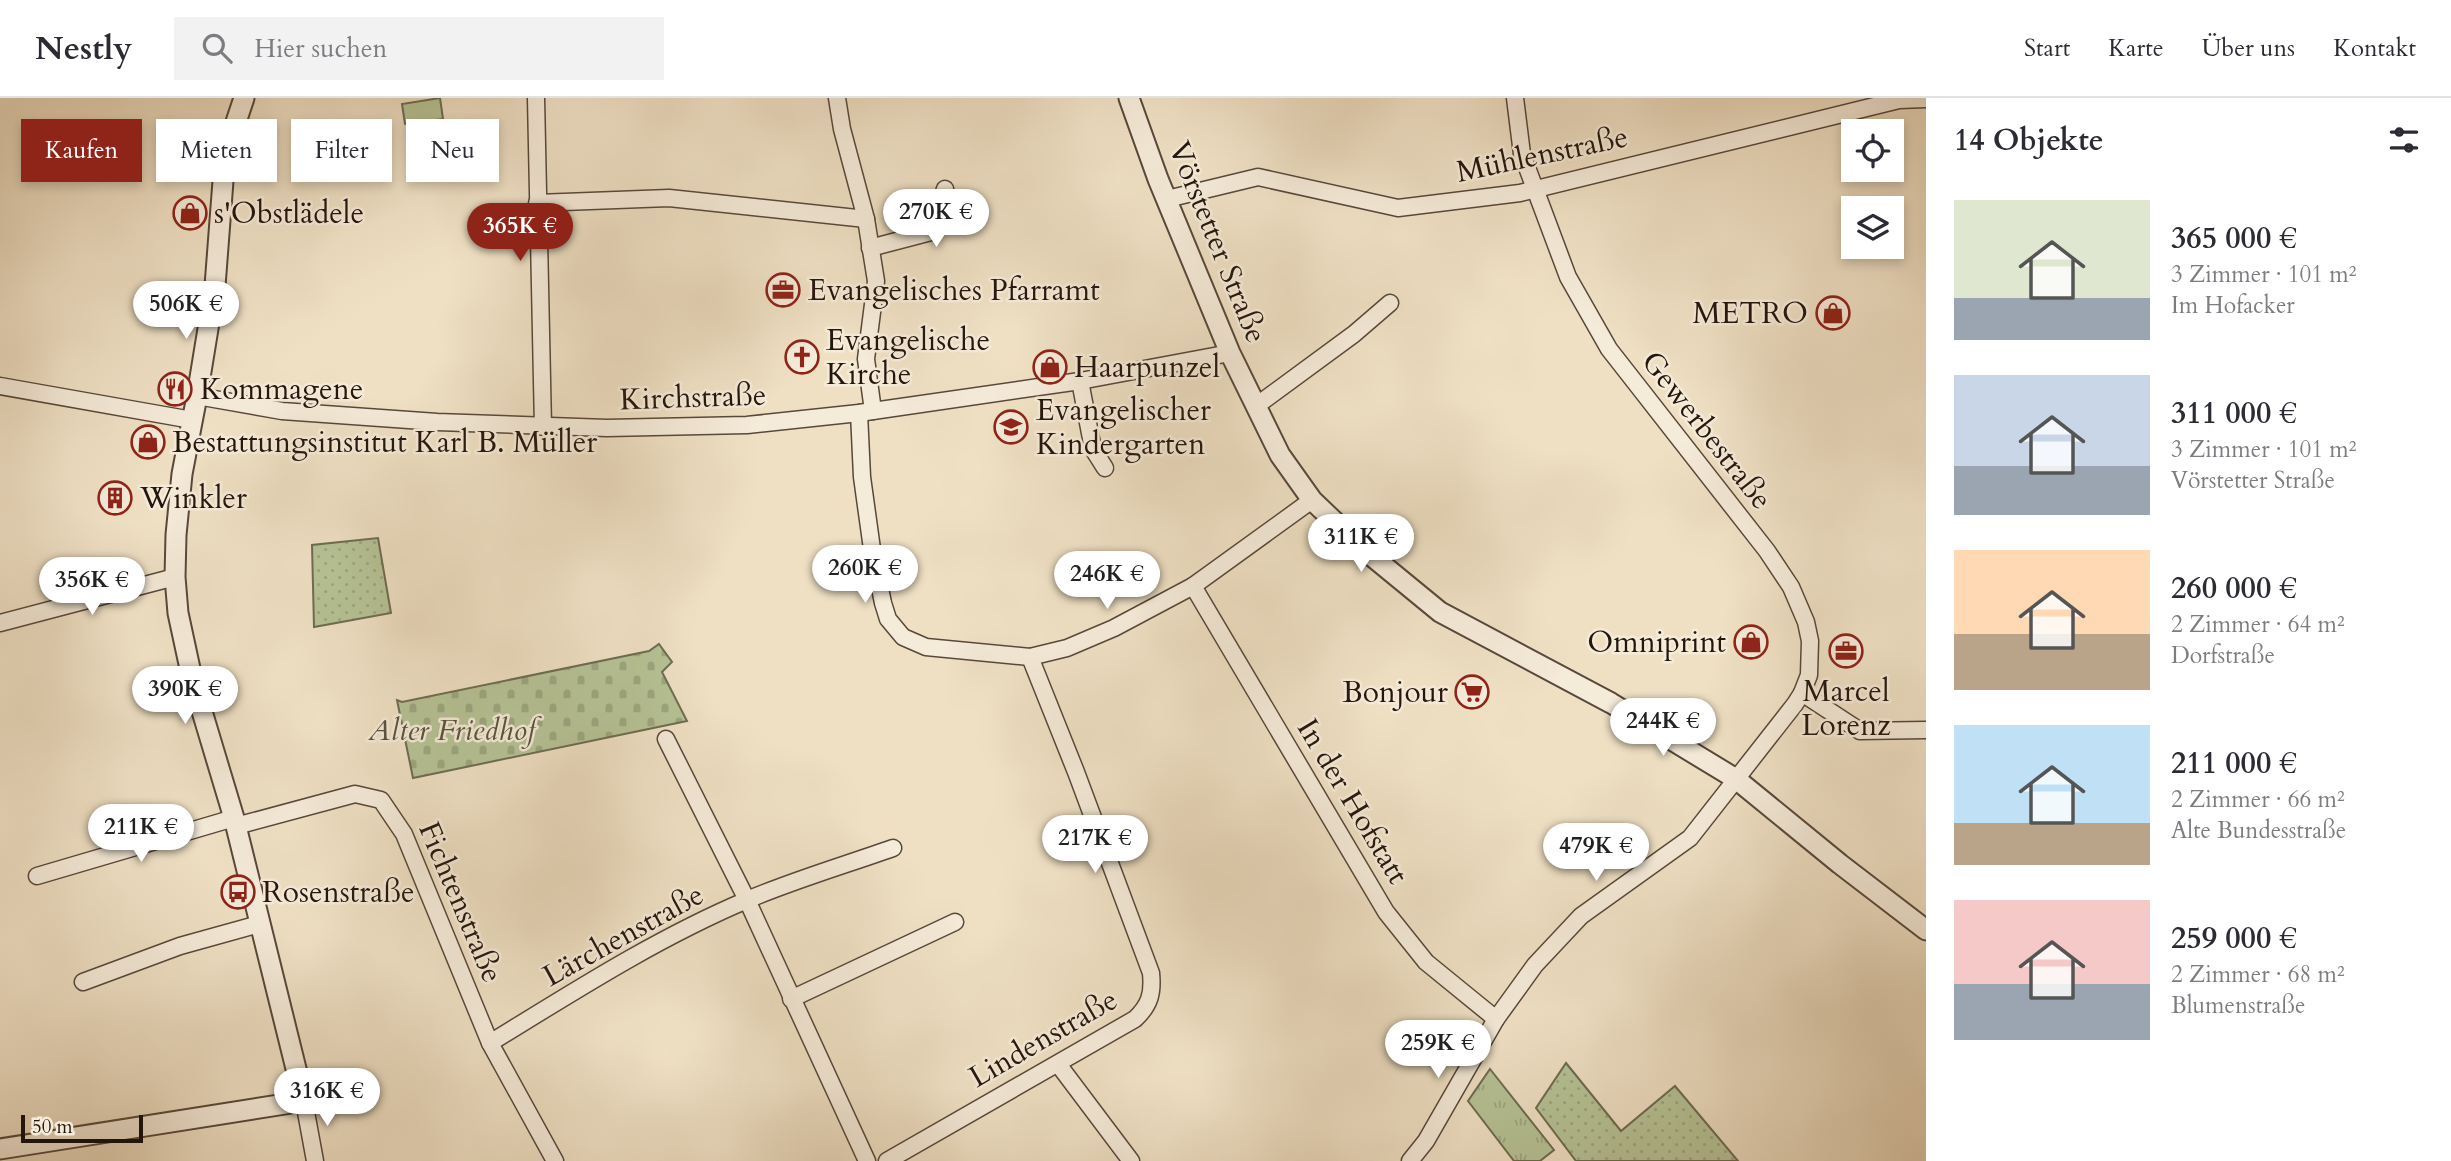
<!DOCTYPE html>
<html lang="de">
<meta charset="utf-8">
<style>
body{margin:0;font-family:Cardo,serif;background:#f2f2f3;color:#2b2b33;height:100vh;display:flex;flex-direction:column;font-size:26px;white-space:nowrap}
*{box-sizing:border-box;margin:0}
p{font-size:23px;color:#7c7c81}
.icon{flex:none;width:38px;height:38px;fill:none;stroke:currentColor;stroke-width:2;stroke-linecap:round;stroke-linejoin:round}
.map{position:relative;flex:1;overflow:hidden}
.drawer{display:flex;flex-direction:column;background:#fff;width:525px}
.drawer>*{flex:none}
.banner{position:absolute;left:21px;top:21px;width:665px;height:63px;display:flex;gap:14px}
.buttons{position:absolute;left:1841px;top:21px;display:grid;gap:14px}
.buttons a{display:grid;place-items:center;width:63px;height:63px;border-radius:0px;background:#fff;box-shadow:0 4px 10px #0003;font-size:35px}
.scale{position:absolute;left:21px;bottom:18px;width:122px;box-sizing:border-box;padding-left:7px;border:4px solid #25160d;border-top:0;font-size:19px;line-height:24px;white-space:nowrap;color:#25160d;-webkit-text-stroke:5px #f5ebd9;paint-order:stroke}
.price{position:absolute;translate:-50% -60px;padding:0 16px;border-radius:24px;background:#fff;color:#222;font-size:23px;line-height:46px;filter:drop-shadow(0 2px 4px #0008)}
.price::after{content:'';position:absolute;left:50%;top:42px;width:21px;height:16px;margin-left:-10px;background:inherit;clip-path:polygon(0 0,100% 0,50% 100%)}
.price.on{background:#8f2418;color:#fff}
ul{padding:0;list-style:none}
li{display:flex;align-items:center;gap:21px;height:175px;padding:0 28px}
li span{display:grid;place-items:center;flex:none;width:196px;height:140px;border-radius:0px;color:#555}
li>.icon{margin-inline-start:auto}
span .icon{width:84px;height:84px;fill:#fffc;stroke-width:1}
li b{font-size:30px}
h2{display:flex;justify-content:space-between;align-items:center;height:84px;padding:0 28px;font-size:30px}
.tag{padding:0 24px;border-radius:0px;background:#fff;box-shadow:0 4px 10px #0003;font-size:24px;line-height:63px}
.tag.on{background:#8f2418;color:#fff}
header{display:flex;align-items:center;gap:42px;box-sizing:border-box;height:98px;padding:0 35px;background:#fff;border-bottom:2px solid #e1e1e2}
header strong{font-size:33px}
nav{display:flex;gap:38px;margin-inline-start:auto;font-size:24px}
.search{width:490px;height:63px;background:#f2f2f3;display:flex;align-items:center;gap:18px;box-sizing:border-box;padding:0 24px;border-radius:0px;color:#7c7c81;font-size:26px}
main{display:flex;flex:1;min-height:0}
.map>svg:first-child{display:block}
.grass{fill:url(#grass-dots);stroke:#6e6c52;stroke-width:2}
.cemetery{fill:url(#cemetery-stones);stroke:#6e6c52;stroke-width:2}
.park{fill:url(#park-tufts);stroke:#6e6c52;stroke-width:2}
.pitch{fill:#b6c396;stroke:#6e6c52;stroke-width:2}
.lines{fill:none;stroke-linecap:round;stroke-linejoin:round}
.minor-casing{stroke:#58483b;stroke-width:19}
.tertiary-casing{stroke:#58483b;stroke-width:23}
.minor{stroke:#f5ebd9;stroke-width:16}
.tertiary{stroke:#f5ebd9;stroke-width:19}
.labels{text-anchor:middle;stroke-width:5;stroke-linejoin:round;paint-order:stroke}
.street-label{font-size:30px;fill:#25160d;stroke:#f5ebd9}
.poi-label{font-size:30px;fill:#25160d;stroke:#f5ebd9;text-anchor:start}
.park-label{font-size:30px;font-style:italic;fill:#58533d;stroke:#f5ebd9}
</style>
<header>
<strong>Nestly</strong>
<div class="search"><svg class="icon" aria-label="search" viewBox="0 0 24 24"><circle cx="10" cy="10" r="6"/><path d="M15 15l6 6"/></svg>Hier suchen</div>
<nav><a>Start</a><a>Karte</a><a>Über uns</a><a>Kontakt</a></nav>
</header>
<main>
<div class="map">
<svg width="1926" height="1063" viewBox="0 0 1926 1063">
<defs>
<pattern id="grass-dots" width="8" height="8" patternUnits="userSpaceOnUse" patternTransform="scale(1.75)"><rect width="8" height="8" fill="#b6c396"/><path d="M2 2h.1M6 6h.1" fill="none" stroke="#9ca780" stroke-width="1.8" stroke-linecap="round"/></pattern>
<pattern id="cemetery-stones" width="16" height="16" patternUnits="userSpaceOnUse" patternTransform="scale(1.75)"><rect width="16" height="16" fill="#b6c396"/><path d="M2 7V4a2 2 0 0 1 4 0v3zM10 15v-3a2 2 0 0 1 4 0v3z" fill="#9ca780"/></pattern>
<pattern id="park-tufts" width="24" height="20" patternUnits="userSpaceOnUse" patternTransform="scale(1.75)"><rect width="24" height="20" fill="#b6c396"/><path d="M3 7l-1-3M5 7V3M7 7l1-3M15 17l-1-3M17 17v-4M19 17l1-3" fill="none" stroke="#9ca780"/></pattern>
</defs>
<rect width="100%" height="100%" fill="#efe0c4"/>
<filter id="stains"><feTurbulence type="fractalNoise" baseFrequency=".00286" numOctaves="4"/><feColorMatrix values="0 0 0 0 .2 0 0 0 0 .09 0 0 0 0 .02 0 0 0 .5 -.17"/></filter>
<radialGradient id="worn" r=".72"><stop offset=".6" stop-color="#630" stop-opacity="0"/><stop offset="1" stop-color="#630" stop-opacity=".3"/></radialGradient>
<g class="grass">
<polygon points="378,440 391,515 314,529 312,447"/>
<polygon points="1566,965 1621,1033 1675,988 1738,1063 1576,1063 1536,1010"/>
</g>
<polygon class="cemetery" points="659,546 672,564 662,574 687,623 413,680 397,602 402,604 649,553"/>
<polygon class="park" points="1490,971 1554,1052 1540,1063 1514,1063 1468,1003"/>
<polygon class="pitch" points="440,0 443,21 405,26 402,6"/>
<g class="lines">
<defs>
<g id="minor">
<polyline points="536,0 543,329"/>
<polyline points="837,0 842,31 866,121 876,183 866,261 873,313"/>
<polyline points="1167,101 1258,79 1398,110 1520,95 1899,2 1926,1"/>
<polyline points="537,105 669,100 866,121"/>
<polyline points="870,150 931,134 945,91"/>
<polyline points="1080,283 1093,351 1105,370"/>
<polyline points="0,288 192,322"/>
<polyline points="197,298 282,313 437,324 607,330 747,327 859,315 1080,283 1230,255"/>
<polyline points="1256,308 1354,236 1390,205"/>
<polyline points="859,315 862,379 872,451 883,505 888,521 903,539 926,549 1030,559 1067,550 1114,530 1193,488 1312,402"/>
<polyline points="1193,488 1386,814 1426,864 1496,921"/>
<polyline points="0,525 175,479"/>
<polyline points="1802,595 1860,633 1926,632"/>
<polyline points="666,641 747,802 867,1063"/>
<polyline points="236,728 355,696 381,702 404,736 490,945 555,1063"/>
<polyline points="37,778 234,720"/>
<polyline points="83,884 180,848 259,826"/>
<polyline points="791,901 955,824"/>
<path d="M490,945C573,894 657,840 747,802C794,782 845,767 893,750"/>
<polyline points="1058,966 1131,1063"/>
<polyline points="304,1003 315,1063"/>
<path d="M887,1063L1135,921C1150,907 1153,895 1151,875L1076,674L1030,559"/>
<polyline points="1410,1063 1426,1043 1496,921 1535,867 1581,818 1690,740 1795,606 1802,595 1809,577 1810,543 1806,524 1791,489 1767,453 1609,251 1568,179 1522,56 1515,0"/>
</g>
<g id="tertiary">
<polyline points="1129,0 1158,81 1230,255 1280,357 1312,402 1362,450 1440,514 1611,605 1736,681 1840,766 1926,832"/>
<polyline points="0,1051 304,1003 234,720 192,580 178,515 175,479 176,437 182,376 197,298 215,188 223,83 230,42 244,0"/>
</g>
</defs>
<use href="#minor" class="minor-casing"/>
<use href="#tertiary" class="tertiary-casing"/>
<use href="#minor" class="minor"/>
<use href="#tertiary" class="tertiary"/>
</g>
<defs>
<symbol id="shop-ring" viewBox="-11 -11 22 22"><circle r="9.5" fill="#f5ebd9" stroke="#8f2418" stroke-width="1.5"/><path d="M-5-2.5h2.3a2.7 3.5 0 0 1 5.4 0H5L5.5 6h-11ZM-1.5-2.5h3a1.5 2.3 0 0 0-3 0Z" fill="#8f2418"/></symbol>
<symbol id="office-ring" viewBox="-11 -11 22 22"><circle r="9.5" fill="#f5ebd9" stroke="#8f2418" stroke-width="1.5"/><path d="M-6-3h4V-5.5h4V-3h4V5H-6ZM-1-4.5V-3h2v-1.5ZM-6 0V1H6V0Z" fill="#8f2418"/></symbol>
<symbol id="church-ring" viewBox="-11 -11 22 22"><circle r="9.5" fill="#f5ebd9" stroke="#8f2418" stroke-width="1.5"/><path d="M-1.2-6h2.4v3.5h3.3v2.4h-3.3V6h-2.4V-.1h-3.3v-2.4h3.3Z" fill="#8f2418"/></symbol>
<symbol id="restaurant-ring" viewBox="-11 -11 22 22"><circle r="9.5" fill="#f5ebd9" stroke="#8f2418" stroke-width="1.5"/><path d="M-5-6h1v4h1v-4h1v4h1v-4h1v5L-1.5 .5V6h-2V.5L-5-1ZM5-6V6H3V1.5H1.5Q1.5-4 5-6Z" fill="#8f2418"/></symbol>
<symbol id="school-ring" viewBox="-11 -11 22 22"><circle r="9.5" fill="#f5ebd9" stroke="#8f2418" stroke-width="1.5"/><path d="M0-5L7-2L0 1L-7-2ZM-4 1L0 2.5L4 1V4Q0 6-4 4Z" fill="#8f2418"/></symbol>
<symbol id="building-ring" viewBox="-11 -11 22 22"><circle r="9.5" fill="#f5ebd9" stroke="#8f2418" stroke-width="1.5"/><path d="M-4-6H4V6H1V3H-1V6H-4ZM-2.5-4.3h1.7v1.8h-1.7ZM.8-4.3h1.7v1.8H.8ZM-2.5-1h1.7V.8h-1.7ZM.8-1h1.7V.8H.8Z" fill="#8f2418"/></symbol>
<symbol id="supermarket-ring" viewBox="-11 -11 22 22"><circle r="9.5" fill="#f5ebd9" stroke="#8f2418" stroke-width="1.5"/><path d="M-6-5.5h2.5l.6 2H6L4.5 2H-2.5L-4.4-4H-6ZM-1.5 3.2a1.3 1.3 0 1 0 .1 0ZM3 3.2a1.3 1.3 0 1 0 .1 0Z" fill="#8f2418"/></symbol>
<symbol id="bus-ring" viewBox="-11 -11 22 22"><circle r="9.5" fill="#f5ebd9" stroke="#8f2418" stroke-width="1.5"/><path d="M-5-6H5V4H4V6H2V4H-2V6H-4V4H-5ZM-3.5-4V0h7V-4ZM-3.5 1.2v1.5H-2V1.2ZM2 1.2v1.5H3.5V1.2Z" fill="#8f2418"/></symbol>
</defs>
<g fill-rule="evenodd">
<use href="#shop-ring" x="171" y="96" width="38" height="38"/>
<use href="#office-ring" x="764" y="173" width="38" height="38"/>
<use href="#shop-ring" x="1814" y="196" width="38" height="38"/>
<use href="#church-ring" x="783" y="240" width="38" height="38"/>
<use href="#shop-ring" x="1031" y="250" width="38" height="38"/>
<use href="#restaurant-ring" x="156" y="272" width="38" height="38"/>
<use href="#school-ring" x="992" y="310" width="38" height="38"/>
<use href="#shop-ring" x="129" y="325" width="38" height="38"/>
<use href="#building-ring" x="96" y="381" width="38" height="38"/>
<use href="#shop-ring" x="1732" y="525" width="38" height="38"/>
<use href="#office-ring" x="1827" y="534" width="38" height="38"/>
<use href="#supermarket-ring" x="1453" y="575" width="38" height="38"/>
<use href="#bus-ring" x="219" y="775" width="38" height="38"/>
</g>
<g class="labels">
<g class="street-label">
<text transform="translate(1542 56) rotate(-12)" y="10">Mühlenstraße</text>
<text transform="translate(1218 144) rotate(68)" y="10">Vörstetter Straße</text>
<text transform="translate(693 299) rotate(-2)" y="10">Kirchstraße</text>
<text transform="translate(1707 332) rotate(52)" y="10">Gewerbestraße</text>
<text transform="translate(1353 703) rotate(59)" y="10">In der Hofstatt</text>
<text transform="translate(461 804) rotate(67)" y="10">Fichtenstraße</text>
<text transform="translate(623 837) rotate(-29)" y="10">Lärchenstraße</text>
<text transform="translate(1043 940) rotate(-30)" y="10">Lindenstraße</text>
</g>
<g class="poi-label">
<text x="214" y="125">s'Obstlädele</text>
<text x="808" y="202">Evangelisches Pfarramt</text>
<text x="1808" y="225" text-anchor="end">METRO</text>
<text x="826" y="252">Evangelische<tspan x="826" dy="34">Kirche</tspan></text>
<text x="1074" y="279">Haarpunzel</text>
<text x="200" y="301">Kommagene</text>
<text x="1036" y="322">Evangelischer<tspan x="1036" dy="34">Kindergarten</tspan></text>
<text x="172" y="354">Bestattungsinstitut Karl B. Müller</text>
<text x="140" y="410">Winkler</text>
<text x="1726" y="554" text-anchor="end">Omniprint</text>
<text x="1846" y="603" text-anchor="middle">Marcel<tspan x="1846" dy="34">Lorenz</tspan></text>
<text x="1448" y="604" text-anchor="end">Bonjour</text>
<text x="262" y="804">Rosenstraße</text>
</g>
<g class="park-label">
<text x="452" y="642">Alter Friedhof</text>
</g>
</g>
<rect width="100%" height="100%" filter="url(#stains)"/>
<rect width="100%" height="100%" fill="url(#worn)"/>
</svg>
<div class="buttons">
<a><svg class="icon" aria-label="locate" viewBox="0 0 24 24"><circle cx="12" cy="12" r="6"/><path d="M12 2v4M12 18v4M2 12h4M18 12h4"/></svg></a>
<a><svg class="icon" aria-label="layers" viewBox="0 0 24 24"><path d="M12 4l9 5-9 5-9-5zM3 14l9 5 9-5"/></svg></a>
</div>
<div class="scale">50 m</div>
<b class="price" style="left:936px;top:151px">270K €</b>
<b class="price on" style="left:520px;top:165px">365K €</b>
<b class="price" style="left:186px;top:243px">506K €</b>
<b class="price" style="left:1361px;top:476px">311K €</b>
<b class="price" style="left:865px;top:507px">260K €</b>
<b class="price" style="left:1107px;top:513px">246K €</b>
<b class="price" style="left:92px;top:519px">356K €</b>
<b class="price" style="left:185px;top:628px">390K €</b>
<b class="price" style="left:1663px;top:660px">244K €</b>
<b class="price" style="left:141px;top:766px">211K €</b>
<b class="price" style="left:1095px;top:777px">217K €</b>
<b class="price" style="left:1596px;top:785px">479K €</b>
<b class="price" style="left:1438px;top:982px">259K €</b>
<b class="price" style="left:327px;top:1030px">316K €</b>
<div class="banner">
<a class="tag on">Kaufen</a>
<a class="tag">Mieten</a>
<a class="tag">Filter</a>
<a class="tag">Neu</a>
</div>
</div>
<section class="drawer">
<h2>14 Objekte<svg class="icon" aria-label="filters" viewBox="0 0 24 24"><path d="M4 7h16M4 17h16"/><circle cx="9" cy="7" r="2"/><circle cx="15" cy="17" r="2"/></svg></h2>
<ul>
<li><span style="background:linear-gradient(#dfe7d0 70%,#9aa5b1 0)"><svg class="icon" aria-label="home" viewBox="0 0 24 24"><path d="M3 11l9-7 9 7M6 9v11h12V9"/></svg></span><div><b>365 000 €</b><p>3 Zimmer · 101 m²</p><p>Im Hofacker</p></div></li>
<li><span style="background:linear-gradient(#c9d6e8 65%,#9aa5b1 0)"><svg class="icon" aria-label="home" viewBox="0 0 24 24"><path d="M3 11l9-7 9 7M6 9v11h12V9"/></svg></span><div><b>311 000 €</b><p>3 Zimmer · 101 m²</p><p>Vörstetter Straße</p></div></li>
<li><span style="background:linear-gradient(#ffd9b3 60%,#b9a48a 0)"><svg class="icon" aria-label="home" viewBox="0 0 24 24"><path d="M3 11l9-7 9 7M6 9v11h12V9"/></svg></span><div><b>260 000 €</b><p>2 Zimmer · 64 m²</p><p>Dorfstraße</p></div></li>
<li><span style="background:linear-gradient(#bfe0f5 70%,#b9a48a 0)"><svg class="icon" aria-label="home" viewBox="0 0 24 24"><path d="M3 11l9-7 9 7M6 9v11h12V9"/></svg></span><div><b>211 000 €</b><p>2 Zimmer · 66 m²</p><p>Alte Bundesstraße</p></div></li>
<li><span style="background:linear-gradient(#f6c9c9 60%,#9aa5b1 0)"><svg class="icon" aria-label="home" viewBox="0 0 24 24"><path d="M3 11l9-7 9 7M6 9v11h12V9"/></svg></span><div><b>259 000 €</b><p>2 Zimmer · 68 m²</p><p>Blumenstraße</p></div></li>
</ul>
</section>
</main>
